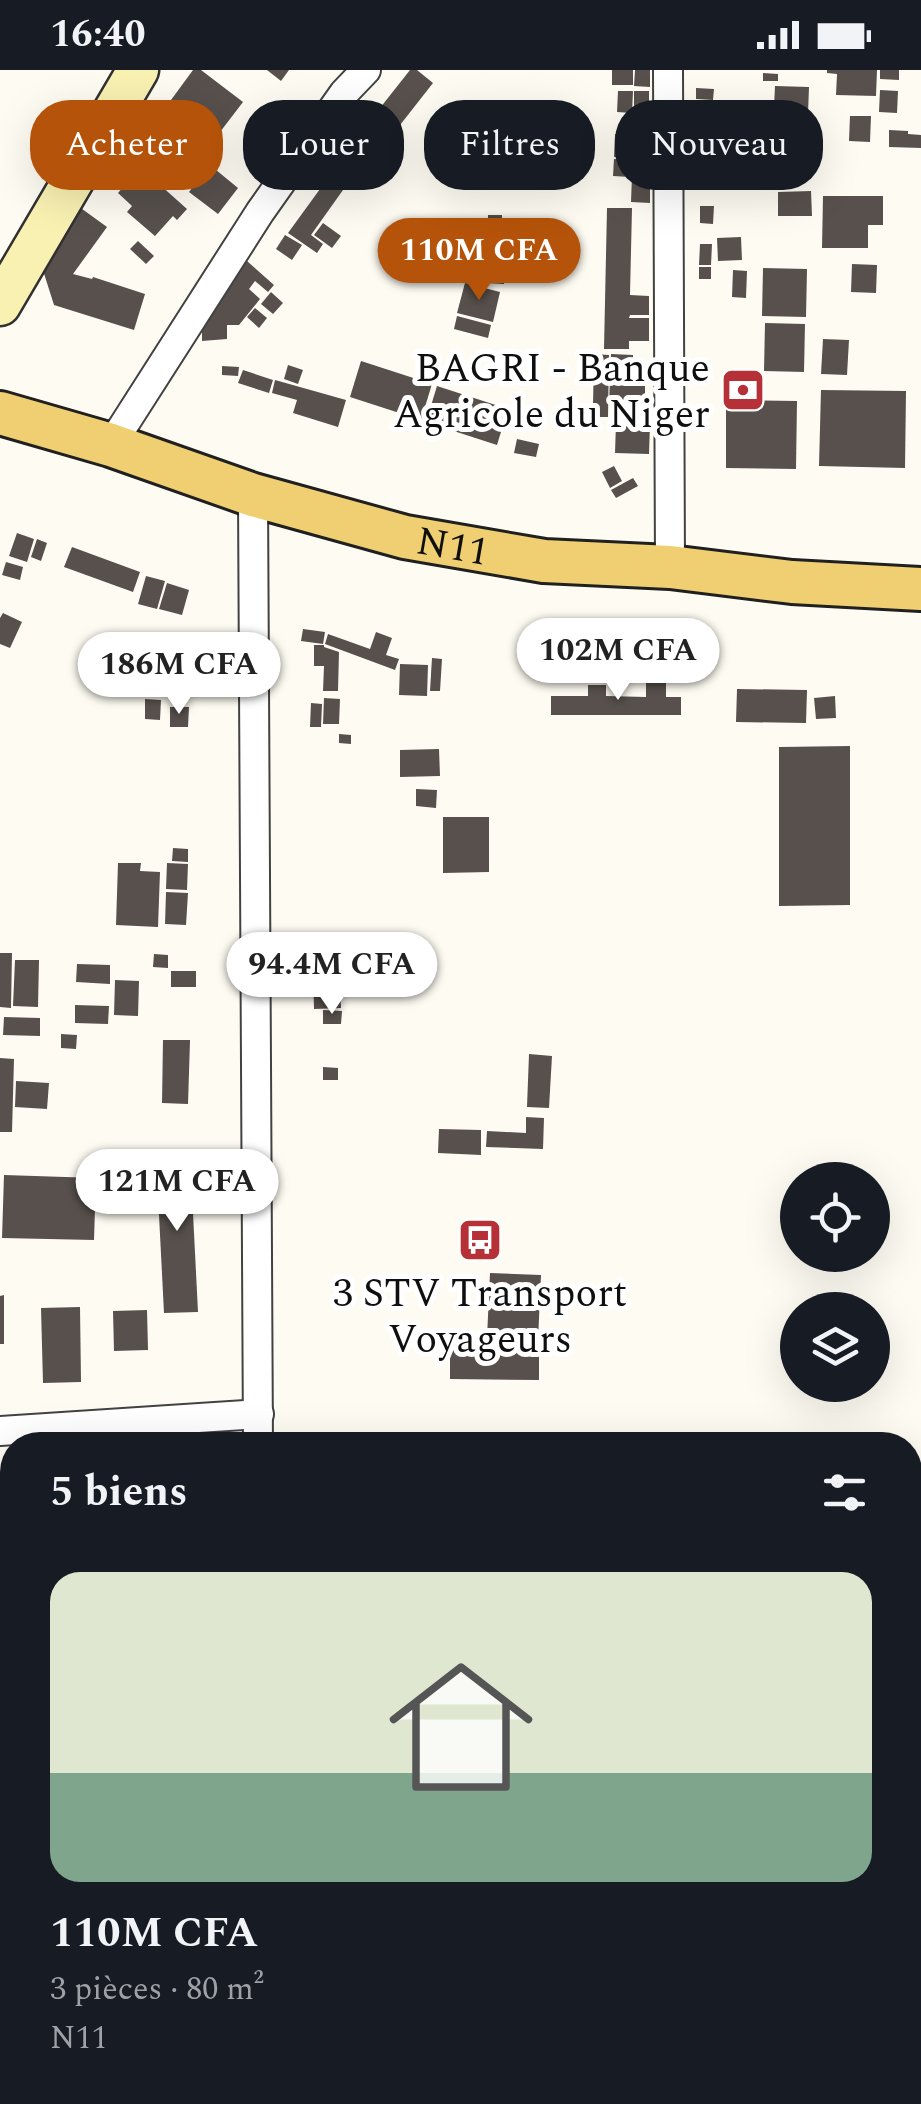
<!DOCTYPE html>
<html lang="fr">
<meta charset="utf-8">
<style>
body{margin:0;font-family:Spectral,serif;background:#242831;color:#f1f3f6;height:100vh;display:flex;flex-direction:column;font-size:38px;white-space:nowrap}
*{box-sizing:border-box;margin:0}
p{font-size:32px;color:#9ea1a6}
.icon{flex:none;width:55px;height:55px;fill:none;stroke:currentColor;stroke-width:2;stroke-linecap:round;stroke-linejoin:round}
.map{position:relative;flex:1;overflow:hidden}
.panel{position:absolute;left:0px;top:1362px;width:922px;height:672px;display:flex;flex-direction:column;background:#171b24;border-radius:40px 40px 0 0;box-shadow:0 10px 40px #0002}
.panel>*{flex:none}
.hud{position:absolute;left:30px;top:30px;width:862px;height:90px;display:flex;gap:20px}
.tools{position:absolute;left:780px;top:1092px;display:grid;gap:20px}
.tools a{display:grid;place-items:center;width:110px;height:110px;border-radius:50%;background:#171b24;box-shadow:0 10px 40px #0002;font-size:50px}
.price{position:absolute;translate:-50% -85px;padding:0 22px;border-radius:35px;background:#fff;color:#222;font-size:32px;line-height:65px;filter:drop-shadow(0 2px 5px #0008)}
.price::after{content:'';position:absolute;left:50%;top:60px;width:30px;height:22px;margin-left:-15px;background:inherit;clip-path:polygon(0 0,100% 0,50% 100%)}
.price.current{background:#b45309;color:#fff}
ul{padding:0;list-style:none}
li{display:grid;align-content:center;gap:20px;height:530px;padding:0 50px}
li span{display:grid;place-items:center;height:310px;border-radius:30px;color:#555}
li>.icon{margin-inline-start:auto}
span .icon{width:180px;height:180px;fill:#fffc;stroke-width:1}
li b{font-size:42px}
h2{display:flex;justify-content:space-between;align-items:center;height:120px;padding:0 50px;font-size:42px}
.pill{padding:0 35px;border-radius:40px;background:#171b24;box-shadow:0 10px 40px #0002;font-size:35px;line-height:90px}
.pill.current{background:#b45309;color:#fff}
.status{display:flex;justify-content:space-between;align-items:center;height:70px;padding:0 50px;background:#171b24;direction:ltr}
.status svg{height:28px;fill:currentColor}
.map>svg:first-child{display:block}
.building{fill:#57504c}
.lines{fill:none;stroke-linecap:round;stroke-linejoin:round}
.street-casing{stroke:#424242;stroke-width:32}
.secondary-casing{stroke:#313131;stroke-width:45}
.primary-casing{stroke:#202020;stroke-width:48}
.street{stroke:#fff;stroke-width:28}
.secondary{stroke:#f9f1b2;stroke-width:40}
.primary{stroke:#efcf72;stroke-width:42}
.labels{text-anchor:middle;stroke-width:10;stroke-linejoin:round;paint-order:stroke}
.poi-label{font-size:40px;fill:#0f0f0f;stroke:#fff;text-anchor:end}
.street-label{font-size:40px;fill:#0f0f0f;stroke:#fff}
</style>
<div class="status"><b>16:40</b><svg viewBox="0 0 49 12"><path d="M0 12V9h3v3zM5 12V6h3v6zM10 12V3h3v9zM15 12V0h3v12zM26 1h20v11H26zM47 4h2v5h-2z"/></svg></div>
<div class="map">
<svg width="921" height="2034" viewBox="0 0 921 2034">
<rect width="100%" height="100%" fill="#fefcf2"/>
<g class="building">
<polygon points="193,0 201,0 243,32 217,66 171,30"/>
<polygon points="267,0 289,0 281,11"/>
<polygon points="410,0 417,0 433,13 371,92 350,76"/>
<rect x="612" y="0" width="21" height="15"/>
<polygon points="635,0 650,0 650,17 634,16"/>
<polygon points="827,0 877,0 876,26 836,25 837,4 827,3"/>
<polygon points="880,0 899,0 899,10 880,9"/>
<polygon points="763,3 778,4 778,11 763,11"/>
<polygon points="775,16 809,17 808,44 792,43 792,38 774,38"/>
<polygon points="696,18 714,19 713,30 696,29"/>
<polygon points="880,20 898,21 897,43 879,42"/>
<polygon points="618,21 633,21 632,43 617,42"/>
<polygon points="634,21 649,21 649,46 634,45"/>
<polygon points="343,35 361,49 351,62 333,48"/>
<polygon points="702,38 715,38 715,44 722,45 721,59 701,58"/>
<polygon points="175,41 194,56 185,67 166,52"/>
<polygon points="850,46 871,46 870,72 849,71"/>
<polygon points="795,49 813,49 812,79 794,78"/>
<polygon points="332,50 351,65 342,76 324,61"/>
<polygon points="889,60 908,61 908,64 921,65 921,78 889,77"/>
<polygon points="322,64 341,78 331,90 313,76"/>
<polygon points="615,64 654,65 653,89 614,87"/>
<polygon points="196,65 205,73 186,94 178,86"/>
<polygon points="702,80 721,81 721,92 702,92"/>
<polygon points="750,81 774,82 773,95 750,94"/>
<polygon points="797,81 817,81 817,96 797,97"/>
<polygon points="177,88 191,101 185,107 171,94"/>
<polygon points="614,89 631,90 630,107 613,106"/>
<polygon points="210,95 238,118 218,144 189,122"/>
<polygon points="140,97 187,139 177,150 173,146 155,166 127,142 132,136 118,123"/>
<polygon points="632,106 650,107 650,133 631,132"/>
<polygon points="328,108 343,120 311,165 323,174 317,183 288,163"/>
<polygon points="811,121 812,146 778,146 778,122"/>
<polygon points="823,126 883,126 883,155 868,155 868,178 822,178"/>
<polygon points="78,136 107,157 73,204 92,209 93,207 145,224 134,260 54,235 40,191"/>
<polygon points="700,136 714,136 713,154 700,153"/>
<polygon points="607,138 632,138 630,225 649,226 649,245 630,245 629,248 649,248 649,271 629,271 629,279 604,279"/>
<polygon points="488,145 502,145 502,152 514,152 514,159 519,159 518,174 513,173 513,185 518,185 517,200 513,200 512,208 504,208 504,214 487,213 487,208 479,207 480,199 474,199 474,186 480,186 481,173 475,173 475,159 481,159 481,151 488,151"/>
<polygon points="323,153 341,166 332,178 314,165"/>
<polygon points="285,165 302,175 292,190 276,179"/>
<polygon points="741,167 742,190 718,191 717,168"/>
<polygon points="138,171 154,186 146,194 130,179"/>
<polygon points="700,174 712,174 711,195 699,195"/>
<polygon points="247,191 274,215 268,222 255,211 249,219 260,229 239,255 227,255 227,269 202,271 202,243"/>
<polygon points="852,194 877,195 876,223 851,222"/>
<rect x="699" y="197" width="12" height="12"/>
<polygon points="763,198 807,199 806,247 762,246"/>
<polygon points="733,200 747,201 746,228 732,227"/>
<polygon points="465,213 500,222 493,252 457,243"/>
<polygon points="271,222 283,233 273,244 261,234"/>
<polygon points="255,238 267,248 259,258 247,247"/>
<polygon points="457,246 491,255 488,268 454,259"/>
<polygon points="765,253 805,254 804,302 764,301"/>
<polygon points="823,269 849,270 847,305 821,304"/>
<polygon points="594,284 609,285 608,347 598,347 598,336 593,335"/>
<polygon points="611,284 633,285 633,301 645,302 644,314 632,313 632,315 645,316 645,335 609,334"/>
<polygon points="361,291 432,314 421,350 350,327"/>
<polygon points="288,295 303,300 298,314 284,309"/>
<polygon points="222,296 239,297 238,306 222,305"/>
<polygon points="243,300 273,310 269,323 238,313"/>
<polygon points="275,310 346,330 338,357 293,343 297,330 272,323"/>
<polygon points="437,316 508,339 497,375 426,352"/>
<polygon points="821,320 906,321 905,398 819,396"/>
<polygon points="726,330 797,331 796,399 726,398"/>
<polygon points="614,336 633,337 632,351 614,350"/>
<polygon points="616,353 650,354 649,384 615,383"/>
<polygon points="517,369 539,374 536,387 514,383"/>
<polygon points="614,396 622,411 610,418 602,402"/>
<polygon points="633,408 638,416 616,428 611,420"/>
<polygon points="17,463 34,469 27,492 9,486"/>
<polygon points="37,469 47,473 41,491 31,487"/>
<polygon points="72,477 140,502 133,522 64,497"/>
<polygon points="6,492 23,497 20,510 2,505"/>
<polygon points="146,506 165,511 157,539 138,534"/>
<polygon points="167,513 189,520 182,545 159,539"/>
<polygon points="3,543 22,552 10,578 0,574 0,548"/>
<polygon points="303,559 325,562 323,574 301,571"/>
<polygon points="376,562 392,568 386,585 399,589 395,600 325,574 328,564 370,579"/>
<polygon points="314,575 324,575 324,577 339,582 338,621 323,621 324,596 314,596"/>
<polygon points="432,588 442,589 440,621 430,621"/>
<polygon points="400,594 428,595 427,626 399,625"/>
<polygon points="646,611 666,612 666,627 681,627 681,645 551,645 551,626 588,626 588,615 606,615 606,626 646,627"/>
<polygon points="737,619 807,620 806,653 736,652"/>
<polygon points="835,626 836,648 816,649 814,628"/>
<polygon points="324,628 340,629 339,654 323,654"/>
<polygon points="145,629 161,630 160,650 145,649"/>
<polygon points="311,633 322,634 321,657 310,657"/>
<polygon points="170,637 189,637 188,657 170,657"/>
<polygon points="339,664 351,665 351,674 339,673"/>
<polygon points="850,676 850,835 779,836 779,677"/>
<polygon points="439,679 440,706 400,707 400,680"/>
<polygon points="416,719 437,720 436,738 416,736"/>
<polygon points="443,747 489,747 489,802 443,803"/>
<polygon points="173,778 188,779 188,792 172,791"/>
<polygon points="118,793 141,793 140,801 160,802 158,857 116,855"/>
<polygon points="167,793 188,794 187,820 166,819"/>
<polygon points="166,822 188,823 186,855 165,854"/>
<polygon points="0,883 12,883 11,938 0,937"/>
<polygon points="154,884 168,885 168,898 153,897"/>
<polygon points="15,890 39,890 38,937 13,936"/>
<polygon points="77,894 110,895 110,914 76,912"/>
<rect x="171" y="901" width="25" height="16"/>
<polygon points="313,905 325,905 326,916 340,915 341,938 314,939"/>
<polygon points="115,910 139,911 138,946 114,945"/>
<polygon points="75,935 109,936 108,954 75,953"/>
<polygon points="323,940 342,941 341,954 323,954"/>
<polygon points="4,947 40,948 40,966 3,965"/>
<polygon points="61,964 77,965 76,979 61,978"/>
<polygon points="163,970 190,970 188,1034 162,1033"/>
<polygon points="529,984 552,986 549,1038 527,1037"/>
<polygon points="0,988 14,989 12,1062 0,1062"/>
<polygon points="323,997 338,998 338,1010 323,1010"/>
<polygon points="16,1011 49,1013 47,1039 15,1037"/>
<polygon points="526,1047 544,1048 543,1079 486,1077 487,1061 526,1063"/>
<polygon points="439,1059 481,1060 481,1085 438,1083"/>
<polygon points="190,1084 198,1242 164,1243 156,1086"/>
<polygon points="4,1105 96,1108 94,1170 2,1168"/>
<polygon points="490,1203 541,1205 538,1270 487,1267"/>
<polygon points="4,1225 4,1274 0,1274 0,1226"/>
<polygon points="80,1237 81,1312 43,1313 41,1238"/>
<polygon points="147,1240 148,1280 114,1281 113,1241"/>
<polygon points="450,1280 539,1281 539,1310 450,1309"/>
<polygon points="921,1681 921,1725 910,1726 910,1682"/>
<rect x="910" y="1848" width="11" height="38"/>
<polygon points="910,1893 921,1893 921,1908 910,1907"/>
<polygon points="0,1906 12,1906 12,1944 0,1943"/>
<polygon points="910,1998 921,1999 921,2028 895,2027 896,2022 910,2022"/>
<polygon points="17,2022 68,2022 67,2034 17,2034"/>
<polygon points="409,2022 456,2022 457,2034 409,2034"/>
<polygon points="469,2022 487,2022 486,2034 468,2034"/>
<rect x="339" y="2024" width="47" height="10"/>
<polygon points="81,2029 133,2030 133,2034 81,2034"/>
</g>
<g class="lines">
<defs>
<g id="street">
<polyline points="668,0 670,497"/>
<polyline points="111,375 260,142 344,23 366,0"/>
<polyline points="253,425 258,1375"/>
<polyline points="0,1361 259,1344"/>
<polyline points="0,1804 12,1804"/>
<polyline points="910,1959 921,1959"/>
<polyline points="797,2022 797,2034"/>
<polyline points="253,2034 253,2022"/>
</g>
<polyline id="secondary" points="0,235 138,0"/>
<g id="primary">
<path id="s1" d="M0,343L111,375L253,425L405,467L544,491L670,497L792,512L921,519"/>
</g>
</defs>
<use href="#street" class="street-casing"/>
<use href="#secondary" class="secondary-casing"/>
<use href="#primary" class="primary-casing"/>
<use href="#street" class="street"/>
<use href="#secondary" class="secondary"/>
<use href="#primary" class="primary"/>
</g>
<defs>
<symbol id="bank-square" viewBox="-11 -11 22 22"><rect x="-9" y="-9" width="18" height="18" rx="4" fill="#b63038" stroke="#fff"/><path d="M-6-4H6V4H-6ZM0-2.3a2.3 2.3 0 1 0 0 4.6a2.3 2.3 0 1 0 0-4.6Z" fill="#fff"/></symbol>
<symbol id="bus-square" viewBox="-11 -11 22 22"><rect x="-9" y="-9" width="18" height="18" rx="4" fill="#b63038" stroke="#fff"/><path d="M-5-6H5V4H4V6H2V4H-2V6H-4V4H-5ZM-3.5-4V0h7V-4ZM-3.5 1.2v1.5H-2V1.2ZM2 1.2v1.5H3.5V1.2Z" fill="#fff"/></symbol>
</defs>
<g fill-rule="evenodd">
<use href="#bank-square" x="718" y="295" width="50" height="50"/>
<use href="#bus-square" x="455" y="1145" width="50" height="50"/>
</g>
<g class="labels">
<g class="poi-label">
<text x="710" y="311">BAGRI - Banque<tspan x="710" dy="46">Agricole du Niger</tspan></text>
<text x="480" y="1236" text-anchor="middle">3 STV Transport<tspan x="480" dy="46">Voyageurs</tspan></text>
</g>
<g class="street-label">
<text dy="14" stroke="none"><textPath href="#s1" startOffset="472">N11</textPath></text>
</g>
</g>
</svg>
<div class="tools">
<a><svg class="icon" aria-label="locate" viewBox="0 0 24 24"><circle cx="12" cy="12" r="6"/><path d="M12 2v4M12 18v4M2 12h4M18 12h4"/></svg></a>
<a><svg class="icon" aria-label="layers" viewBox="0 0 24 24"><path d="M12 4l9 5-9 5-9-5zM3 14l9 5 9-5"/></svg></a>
</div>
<b class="price current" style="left:479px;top:233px">110M CFA</b>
<b class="price" style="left:618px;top:633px">102M CFA</b>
<b class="price" style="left:179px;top:647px">186M CFA</b>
<b class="price" style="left:332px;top:947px">94.4M CFA</b>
<b class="price" style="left:177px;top:1164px">121M CFA</b>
<div class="hud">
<a class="pill current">Acheter</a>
<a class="pill">Louer</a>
<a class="pill">Filtres</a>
<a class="pill">Nouveau</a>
</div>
<section class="panel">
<h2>5 biens<svg class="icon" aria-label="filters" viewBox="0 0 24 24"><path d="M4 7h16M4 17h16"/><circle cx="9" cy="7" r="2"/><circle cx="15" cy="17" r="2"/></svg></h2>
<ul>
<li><span style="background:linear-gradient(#dfe7d0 65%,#7fa58c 0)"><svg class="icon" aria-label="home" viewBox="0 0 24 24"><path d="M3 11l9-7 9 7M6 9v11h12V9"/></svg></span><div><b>110M CFA</b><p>3 pièces · 80 m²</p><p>N11</p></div></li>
</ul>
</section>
</div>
